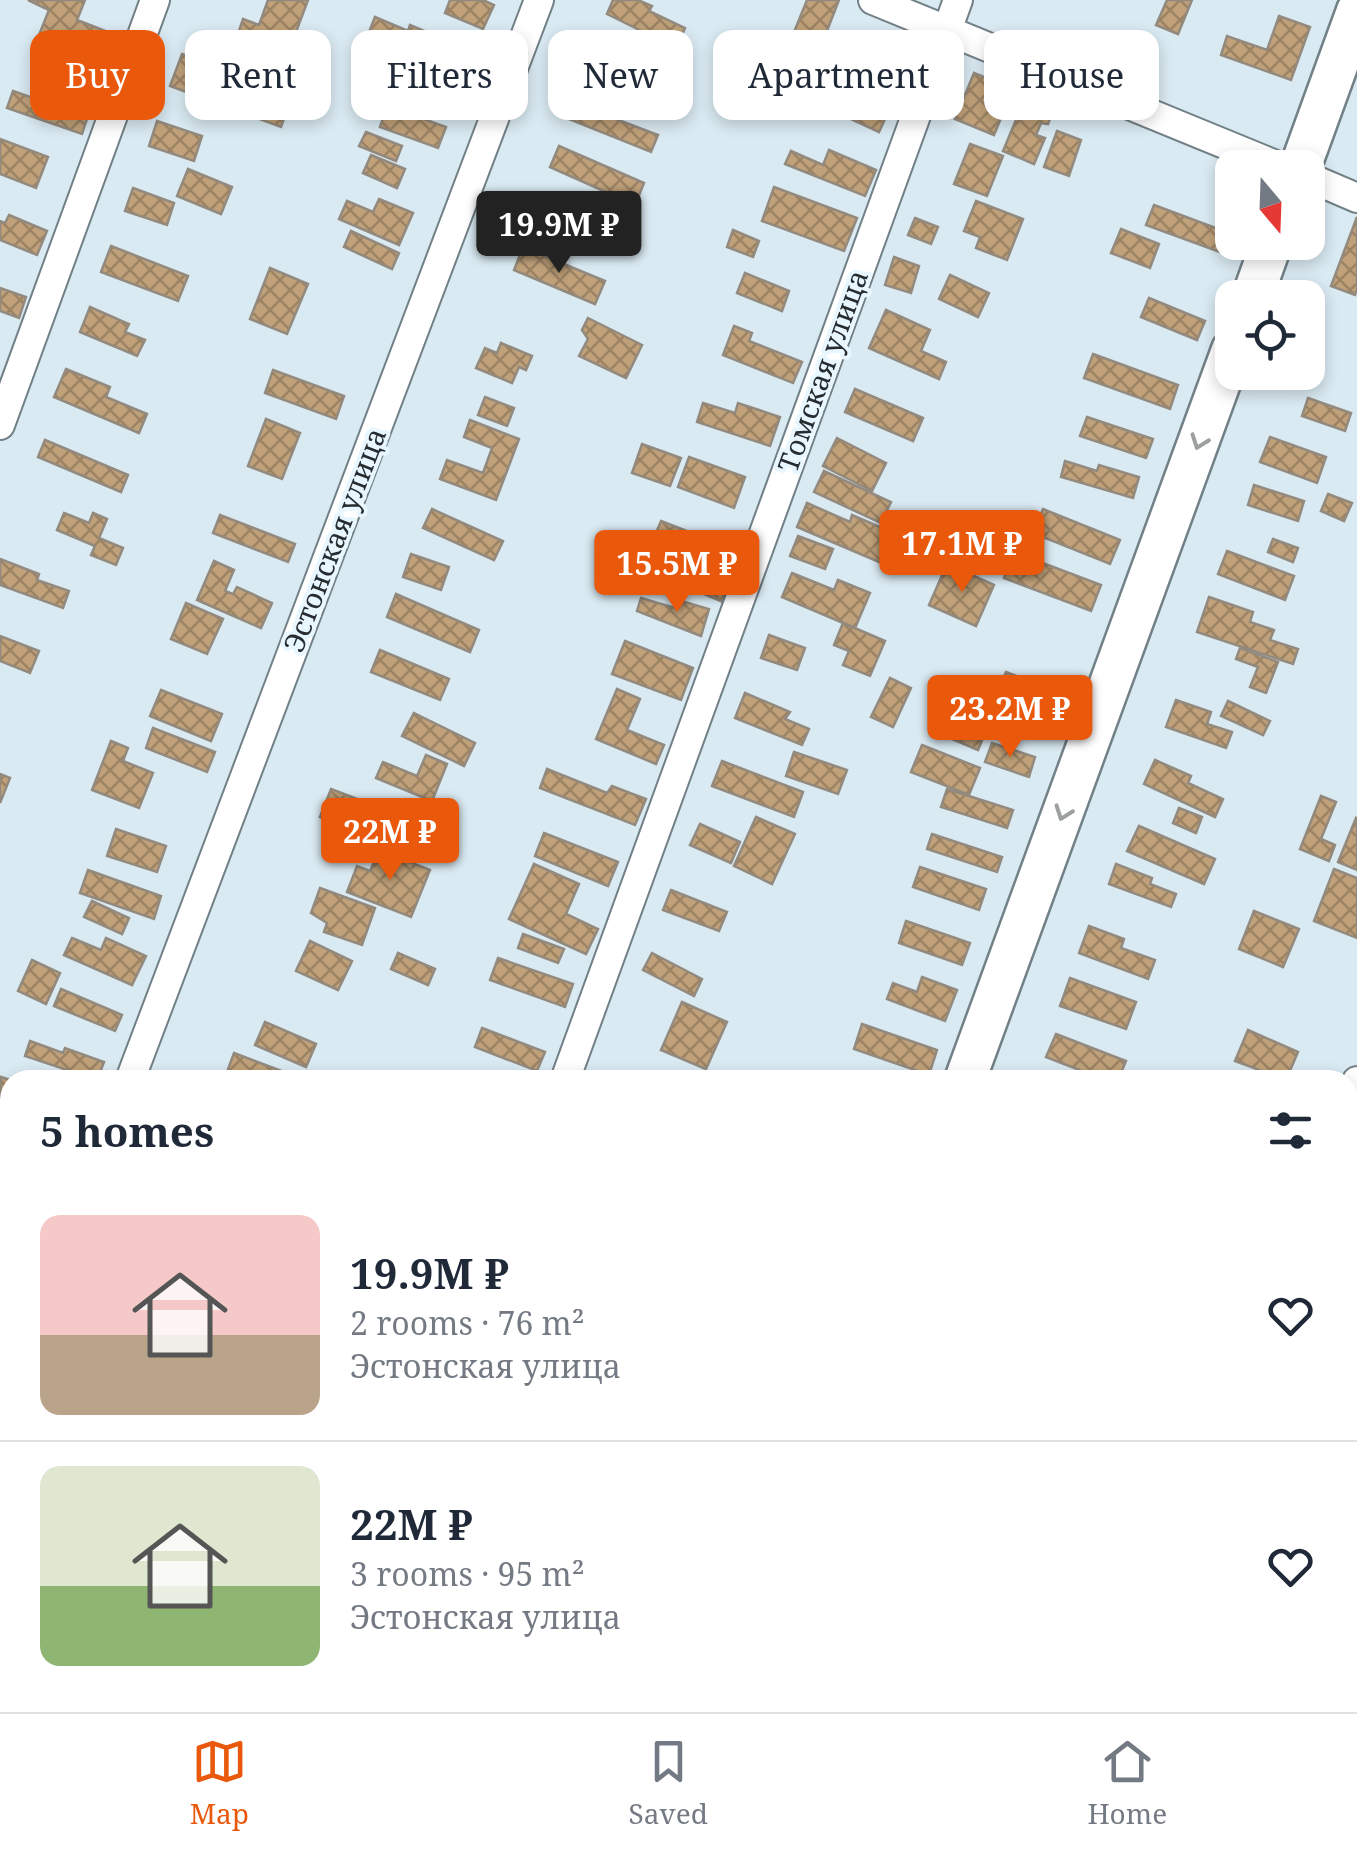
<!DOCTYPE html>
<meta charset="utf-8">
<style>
body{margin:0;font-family:"Noto Serif",serif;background:#f6f6f7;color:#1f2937;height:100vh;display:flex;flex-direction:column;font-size:38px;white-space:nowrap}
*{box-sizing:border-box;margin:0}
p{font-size:32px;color:#747a83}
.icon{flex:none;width:55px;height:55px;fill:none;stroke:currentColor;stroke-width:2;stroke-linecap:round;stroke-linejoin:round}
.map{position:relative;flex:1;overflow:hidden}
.sheet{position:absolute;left:0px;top:1070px;width:1358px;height:642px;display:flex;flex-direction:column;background:#fff;border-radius:30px 30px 0 0;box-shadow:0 5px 15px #0003}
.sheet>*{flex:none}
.banner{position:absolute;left:30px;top:30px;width:1298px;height:90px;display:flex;gap:20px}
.needle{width:65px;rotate:161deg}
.fabs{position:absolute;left:1215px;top:150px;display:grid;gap:20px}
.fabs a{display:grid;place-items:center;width:110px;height:110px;border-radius:20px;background:#fff;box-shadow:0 5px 15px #0003;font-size:50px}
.price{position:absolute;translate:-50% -85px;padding:0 22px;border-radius:10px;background:#ea580c;color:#fff;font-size:32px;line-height:65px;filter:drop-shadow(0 2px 5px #0008)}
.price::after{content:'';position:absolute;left:50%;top:60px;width:30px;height:22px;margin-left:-15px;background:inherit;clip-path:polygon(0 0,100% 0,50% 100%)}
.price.active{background:#222;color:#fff}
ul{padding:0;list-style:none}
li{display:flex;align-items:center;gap:30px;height:250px;padding:0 40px}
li+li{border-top:2px solid #e0e1e3}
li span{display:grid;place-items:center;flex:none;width:280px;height:200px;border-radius:20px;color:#555}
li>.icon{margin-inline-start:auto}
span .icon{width:120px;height:120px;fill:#fffc;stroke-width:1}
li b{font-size:42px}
h2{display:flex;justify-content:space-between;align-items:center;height:120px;padding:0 40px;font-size:42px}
.tag{padding:0 35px;border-radius:20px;background:#fff;box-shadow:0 5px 15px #0003;font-size:35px;line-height:90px}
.tag.active{background:#ea580c;color:#fff}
.tabs{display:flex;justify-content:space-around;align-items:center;height:140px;border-top:2px solid #e0e1e3;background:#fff;font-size:28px;color:#747a83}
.tabs a{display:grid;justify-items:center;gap:5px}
.tabs .active{color:#ea580c}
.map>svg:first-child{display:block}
.building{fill:url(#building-cross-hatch);stroke:#938a7f;stroke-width:2.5}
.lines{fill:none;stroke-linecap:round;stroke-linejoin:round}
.minor-casing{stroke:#728087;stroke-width:32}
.secondary-casing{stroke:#728087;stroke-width:45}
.minor{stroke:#fff;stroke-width:28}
.secondary{stroke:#fff;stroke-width:40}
.oneway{stroke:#9da0a1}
.labels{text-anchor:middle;stroke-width:8;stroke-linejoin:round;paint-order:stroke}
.street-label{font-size:28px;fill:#262c2f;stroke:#e8f7ff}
</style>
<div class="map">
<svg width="1357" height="1712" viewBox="0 0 1357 1712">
<defs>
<pattern id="building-cross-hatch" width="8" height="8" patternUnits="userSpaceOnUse" patternTransform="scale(2.5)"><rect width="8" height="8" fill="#c0a179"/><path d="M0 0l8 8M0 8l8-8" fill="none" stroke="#9c8364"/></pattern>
</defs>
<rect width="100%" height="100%" fill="#daeaf2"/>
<g class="building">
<polygon points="28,0 85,0 77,20 121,37 108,68 37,40 49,10"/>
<polygon points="268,0 308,0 296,32 303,34 293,63 272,56 276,48 238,34 243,19 259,25"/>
<polygon points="450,0 483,0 494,5 483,29 445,13"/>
<polygon points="613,0 638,0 652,6 649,11 685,28 676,48 607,14"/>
<polygon points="807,0 839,0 823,41 814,37 805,59 786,52"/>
<polygon points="1167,0 1192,0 1178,34 1156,25"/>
<polygon points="1279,16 1310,27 1291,80 1221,55 1227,36 1267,50"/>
<polygon points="375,17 408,31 410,25 436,36 434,41 458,50 453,63 425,51 422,59 404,51 405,48 369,32"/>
<polygon points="881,46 926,64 917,87 871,70"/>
<polygon points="378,48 411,58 403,79 454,96 446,118 363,90"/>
<polygon points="595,48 675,81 664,106 584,74"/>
<polygon points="182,54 226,70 222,84 288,108 281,127 170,86"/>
<polygon points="1036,72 1064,83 1048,124 1041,123 1036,135 1045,138 1034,164 1003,151"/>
<polygon points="974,73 1013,89 994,135 955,119"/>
<polygon points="853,90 891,106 879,132 842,115"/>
<polygon points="13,91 50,104 53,97 90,110 82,134 7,108"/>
<polygon points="579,93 617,108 613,118 658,135 651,152 569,119"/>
<polygon points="387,106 446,127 438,148 380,127"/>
<polygon points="157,121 202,136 194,161 149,146"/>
<polygon points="1057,131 1081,140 1069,176 1044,167"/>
<polygon points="366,132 402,146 396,161 359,146"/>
<polygon points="0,139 48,157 36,188 0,174"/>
<polygon points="970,144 1003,156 987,196 954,184"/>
<polygon points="559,146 644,183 635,205 550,167"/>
<polygon points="829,150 876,170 865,196 785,164 791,151 823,165"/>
<polygon points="371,155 405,169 397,188 363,173"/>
<polygon points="188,169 232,187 221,214 177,196"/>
<polygon points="774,187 857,218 844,251 762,221"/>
<polygon points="133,188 174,203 167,225 125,211"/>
<polygon points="541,198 612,229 605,246 534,215"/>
<polygon points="379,199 413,213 399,245 339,219 347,201 373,212"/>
<polygon points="976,201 1023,219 1007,260 976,248 980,237 964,231"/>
<polygon points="1154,205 1232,234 1228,255 1146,225"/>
<polygon points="9,215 47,231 37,255 0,240 0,221 5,223"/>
<polygon points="1357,217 1357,290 1355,295 1331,286"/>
<polygon points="915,218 938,227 931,244 908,235"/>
<polygon points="1121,229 1159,244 1150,268 1111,253"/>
<polygon points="733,230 759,241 753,257 727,247"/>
<polygon points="351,231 399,253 392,269 344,247"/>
<polygon points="111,246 188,276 178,301 101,272"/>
<polygon points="523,247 605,281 595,304 514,270"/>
<polygon points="894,257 919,266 911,293 885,285"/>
<polygon points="270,268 308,284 287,334 250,319"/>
<polygon points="745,273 789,291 782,311 737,293"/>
<polygon points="950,275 989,293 978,317 939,299"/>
<polygon points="0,288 26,297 19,318 0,311"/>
<polygon points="1149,298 1205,321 1197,340 1141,317"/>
<polygon points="90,307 129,324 125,332 145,340 137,356 80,332"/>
<polygon points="886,310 930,330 921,351 946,362 939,379 869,348"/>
<polygon points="588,318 642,345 626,378 579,356 588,339 582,330"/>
<polygon points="734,326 752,333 749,341 802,362 793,383 723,355"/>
<polygon points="501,343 532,356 526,370 519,367 512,383 476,368 485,348 497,353"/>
<polygon points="1093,354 1178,385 1170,409 1084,378"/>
<polygon points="66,369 110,387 106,397 147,414 139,433 54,397"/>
<polygon points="273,370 344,396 336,419 265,393"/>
<polygon points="855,389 923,418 913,441 845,412"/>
<polygon points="485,397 514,408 507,426 478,415"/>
<polygon points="1308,398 1351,413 1345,431 1302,416"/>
<polygon points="703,403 735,413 738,403 780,417 770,446 697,422"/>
<polygon points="1087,417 1153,439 1146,458 1080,436"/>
<polygon points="266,419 300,433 282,479 248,466"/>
<polygon points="470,420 519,439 496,500 440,479 447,460 483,473 492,448 464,437"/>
<polygon points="1270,437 1326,457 1317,483 1260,462"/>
<polygon points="837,438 886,463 872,491 823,466"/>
<polygon points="45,440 128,475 121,492 38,457"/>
<polygon points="642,444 681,458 670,486 632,473"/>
<polygon points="689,457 745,477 734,508 678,487"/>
<polygon points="1065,461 1097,471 1099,465 1139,477 1133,498 1061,477"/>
<polygon points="824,471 891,502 881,523 814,492"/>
<polygon points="1254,485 1304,501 1298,521 1248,505"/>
<polygon points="1328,494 1352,503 1344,521 1321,511"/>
<polygon points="807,503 850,522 852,515 894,533 891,541 907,548 898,570 797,527"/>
<polygon points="432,509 503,541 494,560 423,528"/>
<polygon points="1043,509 1120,540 1110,564 1033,533"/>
<polygon points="64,513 89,523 93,513 107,519 99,538 123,548 116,565 91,555 95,546 57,530"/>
<polygon points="220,515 295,544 288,562 213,533"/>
<polygon points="661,521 733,549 723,574 651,545"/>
<polygon points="798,536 833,549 825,569 790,556"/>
<polygon points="1273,539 1298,548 1293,562 1268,552"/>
<polygon points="1227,551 1294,576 1285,600 1218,574"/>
<polygon points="1014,552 1101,585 1091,611 1004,578"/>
<polygon points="411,554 449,567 441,590 403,577"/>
<polygon points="0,559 39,574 37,580 69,591 63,608 0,585"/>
<polygon points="214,561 234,570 225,591 233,594 237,587 272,603 261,628 197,600"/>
<polygon points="947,564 994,585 976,626 929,605"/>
<polygon points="697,573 729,586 723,602 690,588"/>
<polygon points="792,573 834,590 838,580 870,593 855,628 782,597"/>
<polygon points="396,594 479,630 470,652 387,617"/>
<polygon points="1209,597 1253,612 1250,622 1274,630 1270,640 1298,649 1293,664 1197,632"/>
<polygon points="641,598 675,608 678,600 709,609 701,636 637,611"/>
<polygon points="186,603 223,619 207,654 171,639"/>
<polygon points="843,623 885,641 870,676 843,665 849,651 834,645"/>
<polygon points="769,635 805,648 797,670 761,658"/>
<polygon points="0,636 39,651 30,673 0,661"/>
<polygon points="625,641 693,668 681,700 612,674"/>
<polygon points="1240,648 1278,662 1266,693 1250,687 1258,667 1236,659"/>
<polygon points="380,650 449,679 440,700 371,672"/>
<polygon points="1006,672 1029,681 1024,695 1058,709 1050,728 992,705"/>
<polygon points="890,678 911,688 893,727 871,717"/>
<polygon points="617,689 640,699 627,730 664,745 656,764 596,739"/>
<polygon points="161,690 222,714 211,741 150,716"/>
<polygon points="745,693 790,712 785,719 809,729 802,745 735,718"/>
<polygon points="947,694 993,714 978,750 931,730"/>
<polygon points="1176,700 1211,712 1207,724 1232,732 1226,748 1166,727"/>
<polygon points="1228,701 1270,721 1263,735 1221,716"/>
<polygon points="414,713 475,743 464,766 402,736"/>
<polygon points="153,728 215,752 207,772 146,748"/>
<polygon points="111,741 128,748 123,761 153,773 139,808 92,790"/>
<polygon points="992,743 1035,757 1029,777 985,762"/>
<polygon points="922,745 980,768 969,795 911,772"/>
<polygon points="794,752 847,770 838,794 786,776"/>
<polygon points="426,755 447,764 432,801 376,778 383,762 417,776"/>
<polygon points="1155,760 1191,776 1188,783 1223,799 1215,817 1144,784"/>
<polygon points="722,761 803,792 794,817 712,786"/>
<polygon points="547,769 607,793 612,786 646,799 635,825 540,788"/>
<polygon points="0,774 10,778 0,803"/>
<polygon points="331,789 365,802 354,830 320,817"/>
<polygon points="947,789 1013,810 1007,828 941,807"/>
<polygon points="1321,796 1336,802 1321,839 1335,845 1329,861 1300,849"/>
<polygon points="1179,808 1202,817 1196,833 1173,823"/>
<polygon points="756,817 795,834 772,884 734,866"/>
<polygon points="1356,818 1357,819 1357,870 1338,862"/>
<polygon points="700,824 740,842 731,863 690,845"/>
<polygon points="1139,826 1215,859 1204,884 1127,851"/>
<polygon points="116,829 166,846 157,872 107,856"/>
<polygon points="544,833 618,862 608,886 535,856"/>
<polygon points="932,834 1002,857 997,872 927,849"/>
<polygon points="379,850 430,870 411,917 347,892 357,866 370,871"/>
<polygon points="534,864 579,884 566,914 598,929 586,954 509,919"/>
<polygon points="1116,864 1152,878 1150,884 1176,894 1171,907 1109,884"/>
<polygon points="920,867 986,889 979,910 913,887"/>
<polygon points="1334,869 1357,878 1357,938 1314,921"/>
<polygon points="88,870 161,896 154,919 80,893"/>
<polygon points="320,888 375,908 362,945 324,932 327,923 311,913"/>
<polygon points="671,890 727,912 719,931 663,910"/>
<polygon points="92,901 129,918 122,934 84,917"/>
<polygon points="1254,911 1299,929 1283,967 1239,949"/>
<polygon points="906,921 970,943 962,965 899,943"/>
<polygon points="1089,926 1124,939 1121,948 1155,960 1148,979 1079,953"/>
<polygon points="523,934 564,949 558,963 518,948"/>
<polygon points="72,938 101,950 106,938 146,956 132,985 64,955"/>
<polygon points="310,941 352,961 338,990 296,971"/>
<polygon points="398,953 435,969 428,985 391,969"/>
<polygon points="652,953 702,979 694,996 643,970"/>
<polygon points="498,958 573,984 565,1007 490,980"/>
<polygon points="32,960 60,973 46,1004 18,991"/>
<polygon points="922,977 957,990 945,1021 887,999 893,983 917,992"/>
<polygon points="1070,978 1136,1002 1126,1029 1060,1006"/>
<polygon points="61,989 122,1015 115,1031 54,1006"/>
<polygon points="682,1002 727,1022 706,1069 661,1050"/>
<polygon points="265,1022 316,1044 306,1067 255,1045"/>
<polygon points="862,1024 937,1050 929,1075 854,1049"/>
<polygon points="482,1028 545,1052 537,1071 475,1047"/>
<polygon points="1248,1030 1298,1052 1286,1080 1235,1061"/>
<polygon points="1056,1034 1126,1061 1118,1080 1105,1080 1046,1057"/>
<polygon points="30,1041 63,1053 65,1048 104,1062 97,1080 25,1056"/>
<polygon points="234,1053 292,1075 290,1080 224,1080"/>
<polygon points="1,1077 10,1080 10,1104 0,1100"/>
<polygon points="0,1131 10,1135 10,1157 0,1153"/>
<polygon points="0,1160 10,1164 9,1213 0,1210"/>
<polygon points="1357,1277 1357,1322 1348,1318 1348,1298"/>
<polygon points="0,1308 10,1312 10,1340 0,1336"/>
<polygon points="1348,1336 1357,1340 1357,1391 1348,1388"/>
<polygon points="1350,1408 1357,1411 1357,1463 1348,1460"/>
<polygon points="32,1702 91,1702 97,1705 95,1712 30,1712"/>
<polygon points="220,1702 290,1702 299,1706 297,1712 235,1712 218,1706"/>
<polygon points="413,1702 448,1702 444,1712"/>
<polygon points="511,1702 527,1702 524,1712 507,1712"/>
<polygon points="529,1702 583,1702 580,1712 556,1712"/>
<polygon points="1321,1702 1344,1702 1339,1712 1317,1712"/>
</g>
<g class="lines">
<defs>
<g id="minor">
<polyline points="873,0 1283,168"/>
<polyline points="1308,177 1357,198"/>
<polyline points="0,425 155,0"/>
<polyline points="130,1080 539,0"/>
<polyline points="565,1080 958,0"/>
<polyline points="1348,1109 1357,1081"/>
<polyline points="0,1269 10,1273"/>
<polyline points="0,1429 10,1402"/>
<polyline points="1039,1702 1062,1712"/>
<polyline points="307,1712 310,1702"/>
<polyline points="1238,1712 1240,1702"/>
</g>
<g id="secondary">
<polyline points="1300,168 1357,11"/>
<polyline points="1252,298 1272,242"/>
<polyline points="965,1080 1232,350"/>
<polyline points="732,1712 736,1702"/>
</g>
</defs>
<use href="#minor" class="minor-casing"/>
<use href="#secondary" class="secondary-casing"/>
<use href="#minor" class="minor"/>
<use href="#secondary" class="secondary"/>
</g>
<defs><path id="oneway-chevron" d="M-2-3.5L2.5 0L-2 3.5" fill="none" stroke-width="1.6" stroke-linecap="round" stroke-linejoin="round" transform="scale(2.5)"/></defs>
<g class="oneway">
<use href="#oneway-chevron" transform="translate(1199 442) rotate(110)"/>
<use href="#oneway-chevron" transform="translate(1063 813) rotate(110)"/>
</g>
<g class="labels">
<g class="street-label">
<text transform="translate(823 371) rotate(-70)" y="10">Томская улица</text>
<text transform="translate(335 540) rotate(-69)" y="10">Эстонская улица</text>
</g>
</g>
</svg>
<div class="fabs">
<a><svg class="needle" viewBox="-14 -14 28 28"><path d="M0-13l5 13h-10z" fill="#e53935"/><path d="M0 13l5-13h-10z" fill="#747a83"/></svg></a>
<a><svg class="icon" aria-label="locate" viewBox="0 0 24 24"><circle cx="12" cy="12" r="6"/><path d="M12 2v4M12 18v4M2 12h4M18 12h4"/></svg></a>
</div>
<b class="price active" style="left:559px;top:276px">19.9M ₽</b>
<b class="price" style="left:962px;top:595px">17.1M ₽</b>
<b class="price" style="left:677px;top:615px">15.5M ₽</b>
<b class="price" style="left:1010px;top:760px">23.2M ₽</b>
<b class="price" style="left:390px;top:883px">22M ₽</b>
<div class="banner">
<a class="tag active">Buy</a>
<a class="tag">Rent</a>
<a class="tag">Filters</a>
<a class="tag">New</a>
<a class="tag">Apartment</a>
<a class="tag">House</a>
</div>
<section class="sheet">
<h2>5 homes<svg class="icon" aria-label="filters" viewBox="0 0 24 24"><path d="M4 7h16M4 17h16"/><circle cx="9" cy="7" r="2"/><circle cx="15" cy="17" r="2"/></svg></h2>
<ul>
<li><span style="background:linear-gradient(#f6c9c9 60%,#b9a48a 0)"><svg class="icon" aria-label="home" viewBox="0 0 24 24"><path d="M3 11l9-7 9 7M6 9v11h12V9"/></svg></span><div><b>19.9M ₽</b><p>2 rooms · 76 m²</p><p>Эстонская улица</p></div><svg class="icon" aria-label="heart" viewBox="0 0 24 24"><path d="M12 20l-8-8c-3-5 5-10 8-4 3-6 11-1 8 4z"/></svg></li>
<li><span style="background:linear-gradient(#dfe7d0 60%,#8fb573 0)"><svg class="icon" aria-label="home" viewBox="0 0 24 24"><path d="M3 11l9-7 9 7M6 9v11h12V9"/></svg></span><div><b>22M ₽</b><p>3 rooms · 95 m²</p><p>Эстонская улица</p></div><svg class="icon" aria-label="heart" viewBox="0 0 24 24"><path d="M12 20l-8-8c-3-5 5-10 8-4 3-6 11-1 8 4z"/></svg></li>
</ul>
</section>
</div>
<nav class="tabs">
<a class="active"><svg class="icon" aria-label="map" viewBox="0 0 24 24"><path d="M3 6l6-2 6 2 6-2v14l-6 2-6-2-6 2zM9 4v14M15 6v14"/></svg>Map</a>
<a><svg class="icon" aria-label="saved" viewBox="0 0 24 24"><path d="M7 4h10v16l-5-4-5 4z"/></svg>Saved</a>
<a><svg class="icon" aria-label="home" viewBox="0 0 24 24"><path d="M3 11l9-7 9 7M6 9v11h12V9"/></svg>Home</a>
</nav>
